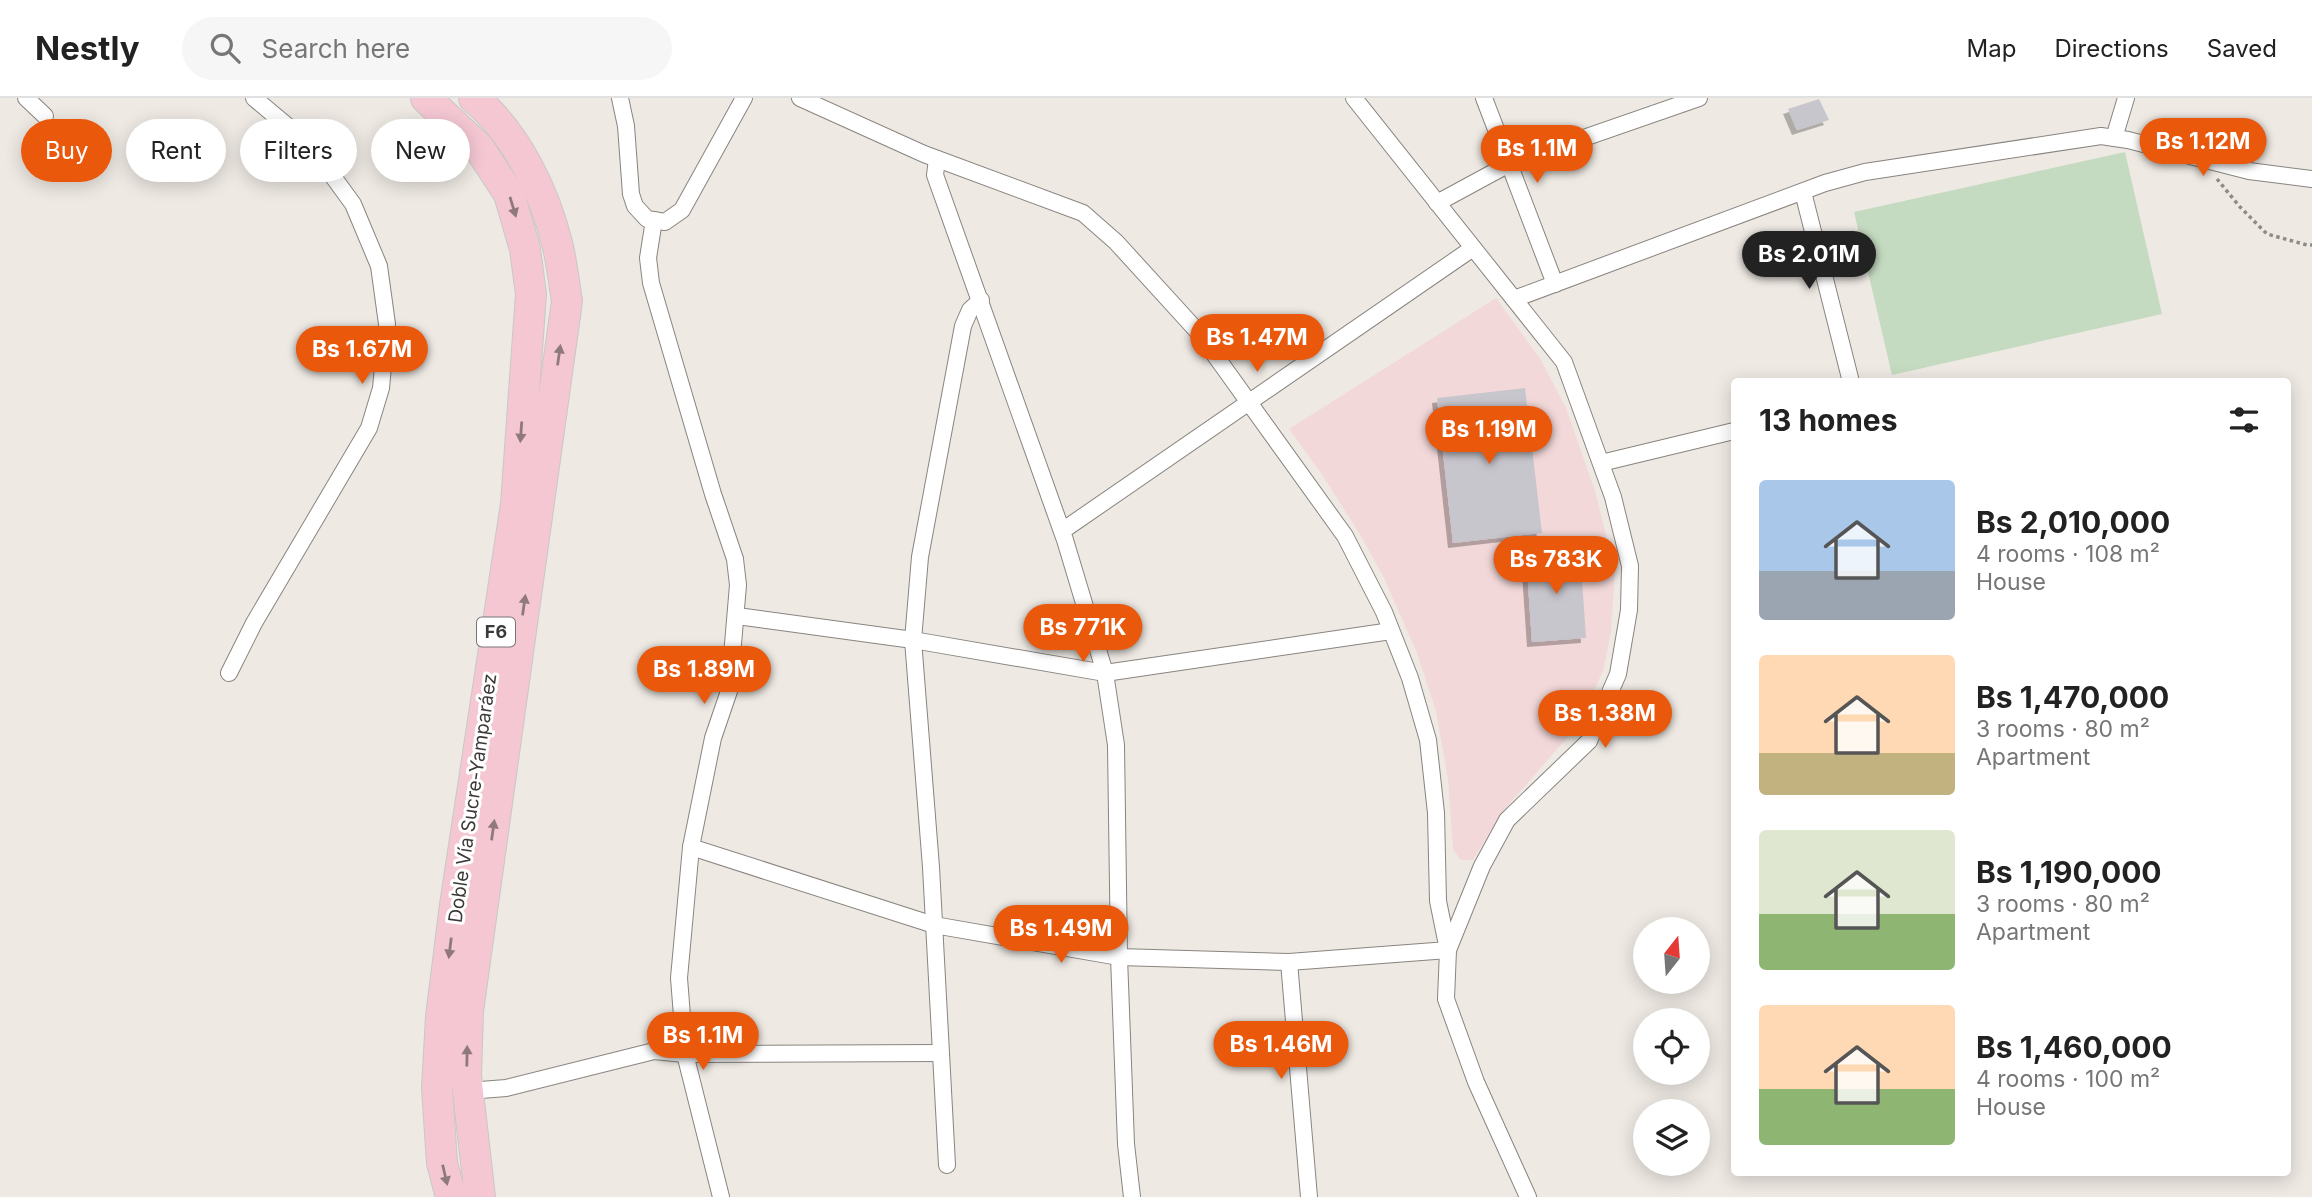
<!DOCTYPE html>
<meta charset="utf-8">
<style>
body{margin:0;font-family:Inter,sans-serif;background:#f6f6f6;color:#222;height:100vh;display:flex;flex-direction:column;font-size:26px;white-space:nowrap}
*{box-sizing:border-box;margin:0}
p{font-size:23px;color:#767676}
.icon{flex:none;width:38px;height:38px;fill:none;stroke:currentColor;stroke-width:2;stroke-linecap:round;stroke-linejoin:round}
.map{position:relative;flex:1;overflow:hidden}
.sheet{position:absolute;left:1731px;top:280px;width:560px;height:798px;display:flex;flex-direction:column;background:#fff;border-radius:7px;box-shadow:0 4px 18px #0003}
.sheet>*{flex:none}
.top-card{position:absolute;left:21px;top:21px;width:665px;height:63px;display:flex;gap:14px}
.needle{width:46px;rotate:17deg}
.buttons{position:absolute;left:1633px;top:819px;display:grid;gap:14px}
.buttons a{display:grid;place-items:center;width:77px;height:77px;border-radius:50%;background:#fff;box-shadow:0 4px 18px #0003;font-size:35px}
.price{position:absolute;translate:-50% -60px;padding:0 16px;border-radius:24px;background:#ea580c;color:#fff;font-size:23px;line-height:46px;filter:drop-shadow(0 2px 4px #0008)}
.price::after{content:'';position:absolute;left:50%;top:42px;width:21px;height:16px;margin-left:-10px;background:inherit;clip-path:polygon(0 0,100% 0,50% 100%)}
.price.selected{background:#222;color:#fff}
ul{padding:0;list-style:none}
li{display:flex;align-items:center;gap:21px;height:175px;padding:0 28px}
li span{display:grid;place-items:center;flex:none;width:196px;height:140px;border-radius:7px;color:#555}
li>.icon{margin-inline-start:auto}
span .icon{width:84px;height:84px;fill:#fffc;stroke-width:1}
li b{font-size:30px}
h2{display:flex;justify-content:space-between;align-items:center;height:84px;padding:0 28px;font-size:30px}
.chip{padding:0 24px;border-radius:32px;background:#fff;box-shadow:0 4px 18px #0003;font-size:24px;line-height:63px}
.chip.selected{background:#ea580c;color:#fff}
header{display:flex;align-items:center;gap:42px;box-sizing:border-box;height:98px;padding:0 35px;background:#fff;border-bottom:2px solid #e0e0e0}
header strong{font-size:33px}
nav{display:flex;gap:38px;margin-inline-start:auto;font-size:24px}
.search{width:490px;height:63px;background:#f6f6f6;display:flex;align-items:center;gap:18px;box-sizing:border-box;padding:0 24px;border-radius:38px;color:#767676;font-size:26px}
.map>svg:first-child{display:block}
.industrial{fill:#f3d8d9}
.green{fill:#c5dbc1}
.building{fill:#c8c6cd;filter:url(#shadow)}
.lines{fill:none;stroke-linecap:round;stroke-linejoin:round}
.street-casing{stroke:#89847f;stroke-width:18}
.highway-casing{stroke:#c8c8c7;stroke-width:32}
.path{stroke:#8e8b87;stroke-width:3.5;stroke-dasharray:3.5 3.5;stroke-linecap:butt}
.street{stroke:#fff;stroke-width:16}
.highway{stroke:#f4c7d3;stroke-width:30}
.oneway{fill:#8f797e}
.labels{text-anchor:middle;stroke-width:6;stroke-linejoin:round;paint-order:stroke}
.shield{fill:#fff;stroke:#767574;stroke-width:2}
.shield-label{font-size:18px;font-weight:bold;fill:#3c3a38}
.street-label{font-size:19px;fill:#3c3a38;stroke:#fff}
</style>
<header>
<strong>Nestly</strong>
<div class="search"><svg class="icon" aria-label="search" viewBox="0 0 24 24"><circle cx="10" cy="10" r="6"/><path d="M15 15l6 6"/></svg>Search here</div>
<nav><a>Map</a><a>Directions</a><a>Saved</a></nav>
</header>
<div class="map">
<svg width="2312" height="1099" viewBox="0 0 2312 1099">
<defs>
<filter id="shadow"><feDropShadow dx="-5" dy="5" stdDeviation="0" flood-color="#0004"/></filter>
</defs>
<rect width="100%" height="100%" fill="#eee9e3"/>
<polygon class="industrial" points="1496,200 1541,262 1566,310 1595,393 1615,473 1611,534 1603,573 1578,627 1505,711 1473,762 1461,762 1453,752 1448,681 1436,613 1417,555 1384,480 1361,438 1321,375 1289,331"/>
<polygon class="green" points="2125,54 2162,216 1892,277 1854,114"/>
<g class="building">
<polygon points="1819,1 1829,22 1797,32 1788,11"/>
<polygon points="1525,290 1542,435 1453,445 1437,300"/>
<polygon points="1580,452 1586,540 1532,544 1526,456"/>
</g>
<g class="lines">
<defs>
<g id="street">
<polyline points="26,0 45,18"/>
<polyline points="620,0 626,28 631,96 635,108 647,121 665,124 682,112 744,0"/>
<polyline points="1354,0 1564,264 1613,399 1630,468 1629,512 1618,576 1589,643 1507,722 1482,768 1448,852 1446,901 1476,984 1528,1099"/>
<polyline points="1484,0 1555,186"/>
<polyline points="2114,40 2126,0"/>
<polyline points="937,61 935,77 1065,442 1105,575 1116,647 1119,859 1126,1046 1132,1099"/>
<polyline points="1803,94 1851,284"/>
<polyline points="1437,105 1509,66 1699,0"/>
<polyline points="654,122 648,160 651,185 713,396 735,461 738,487 729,593 713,640 691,749 679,880 685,956 721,1099"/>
<polyline points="1514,201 1825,85 1865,74 2101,38 2128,42 2249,73 2312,81"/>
<polyline points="1601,365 1734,333"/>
<polyline points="1062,433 1473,150"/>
<polyline points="737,518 913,542 1105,575 1391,533"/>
<polyline points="229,575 254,525 369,330 381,290 387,226 379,168 353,106 310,47 254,0"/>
<polyline points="691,749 934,827 1119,859 1289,864 1448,852 1438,803 1436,715 1428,642 1410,580 1384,514 1345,438 1199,235 1116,144 1083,115 924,56 800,0"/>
<polyline points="1289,864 1309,1099"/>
<polyline points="468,993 506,990 654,953 685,956 940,955"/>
<polyline points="947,1067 931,769 913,542 920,459 963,228 970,212 981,202"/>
</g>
<g id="highway">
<polyline points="426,0 479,50 509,96 525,151 531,196 516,406 455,807 441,919 437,990 442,1065 451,1099"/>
<path d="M474,0C517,36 545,95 558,149C562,166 564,185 567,203L468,913L466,977L480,1099"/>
</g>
</defs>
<use href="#street" class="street-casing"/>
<use href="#highway" class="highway-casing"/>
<polyline class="path" points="2217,81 2240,109 2267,136 2307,147 2312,147"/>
<use href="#street" class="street"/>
<use href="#highway" class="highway"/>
</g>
<defs><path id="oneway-solid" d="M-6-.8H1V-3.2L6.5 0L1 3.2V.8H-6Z" transform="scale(1.75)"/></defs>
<g class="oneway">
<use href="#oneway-solid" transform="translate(513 109) rotate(73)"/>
<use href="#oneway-solid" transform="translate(559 257) rotate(-82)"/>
<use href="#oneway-solid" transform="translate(521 334) rotate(94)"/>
<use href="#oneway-solid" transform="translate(524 507) rotate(-82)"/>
<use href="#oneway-solid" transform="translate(493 732) rotate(-82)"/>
<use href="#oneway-solid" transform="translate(450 850) rotate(97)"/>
<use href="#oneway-solid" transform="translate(467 958) rotate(-89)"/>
<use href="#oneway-solid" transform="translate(445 1077) rotate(77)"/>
</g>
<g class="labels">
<rect class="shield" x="477" y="519.5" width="38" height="29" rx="5"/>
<g class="shield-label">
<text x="496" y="540">F6</text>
</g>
<g class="street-label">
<text transform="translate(472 700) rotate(-82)" y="7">Doble Vía Sucre-Yamparáez</text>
</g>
</g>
</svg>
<div class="buttons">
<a><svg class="needle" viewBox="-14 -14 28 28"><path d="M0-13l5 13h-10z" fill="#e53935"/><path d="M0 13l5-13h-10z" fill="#767676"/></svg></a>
<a><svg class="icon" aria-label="locate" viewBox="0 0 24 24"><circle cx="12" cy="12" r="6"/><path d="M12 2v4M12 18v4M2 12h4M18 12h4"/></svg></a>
<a><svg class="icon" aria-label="layers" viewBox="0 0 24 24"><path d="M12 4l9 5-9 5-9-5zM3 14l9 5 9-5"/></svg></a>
</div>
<b class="price" style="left:2203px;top:80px">Bs 1.12M</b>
<b class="price" style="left:1537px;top:87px">Bs 1.1M</b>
<b class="price selected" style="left:1809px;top:193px">Bs 2.01M</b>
<b class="price" style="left:1257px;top:276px">Bs 1.47M</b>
<b class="price" style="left:362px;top:288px">Bs 1.67M</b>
<b class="price" style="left:1489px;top:368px">Bs 1.19M</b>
<b class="price" style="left:1556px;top:498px">Bs 783K</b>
<b class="price" style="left:1083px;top:566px">Bs 771K</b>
<b class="price" style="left:704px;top:608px">Bs 1.89M</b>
<b class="price" style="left:1605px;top:652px">Bs 1.38M</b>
<b class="price" style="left:1061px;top:867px">Bs 1.49M</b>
<b class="price" style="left:703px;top:974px">Bs 1.1M</b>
<b class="price" style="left:1281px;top:983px">Bs 1.46M</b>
<div class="top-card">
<a class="chip selected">Buy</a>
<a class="chip">Rent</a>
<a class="chip">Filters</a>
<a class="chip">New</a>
</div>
<section class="sheet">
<h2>13 homes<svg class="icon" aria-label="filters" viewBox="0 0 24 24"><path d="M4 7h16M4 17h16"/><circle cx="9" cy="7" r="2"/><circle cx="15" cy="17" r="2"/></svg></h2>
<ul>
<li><span style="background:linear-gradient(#a9c7e8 65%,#9aa5b1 0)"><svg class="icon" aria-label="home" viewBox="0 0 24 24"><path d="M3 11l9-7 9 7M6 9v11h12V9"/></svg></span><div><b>Bs 2,010,000</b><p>4 rooms · 108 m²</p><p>House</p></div></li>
<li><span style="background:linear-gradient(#ffd9b3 70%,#c2b280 0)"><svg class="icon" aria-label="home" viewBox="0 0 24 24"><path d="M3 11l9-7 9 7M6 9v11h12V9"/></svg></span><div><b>Bs 1,470,000</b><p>3 rooms · 80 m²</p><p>Apartment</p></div></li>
<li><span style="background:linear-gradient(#dfe7d0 60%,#8fb573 0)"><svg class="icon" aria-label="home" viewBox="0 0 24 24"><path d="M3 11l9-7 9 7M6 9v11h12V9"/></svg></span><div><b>Bs 1,190,000</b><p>3 rooms · 80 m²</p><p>Apartment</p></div></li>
<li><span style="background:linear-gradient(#ffd9b3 60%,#8fb573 0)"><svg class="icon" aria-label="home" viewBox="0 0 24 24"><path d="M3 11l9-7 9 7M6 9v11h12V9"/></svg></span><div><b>Bs 1,460,000</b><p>4 rooms · 100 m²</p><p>House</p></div></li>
</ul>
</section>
</div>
